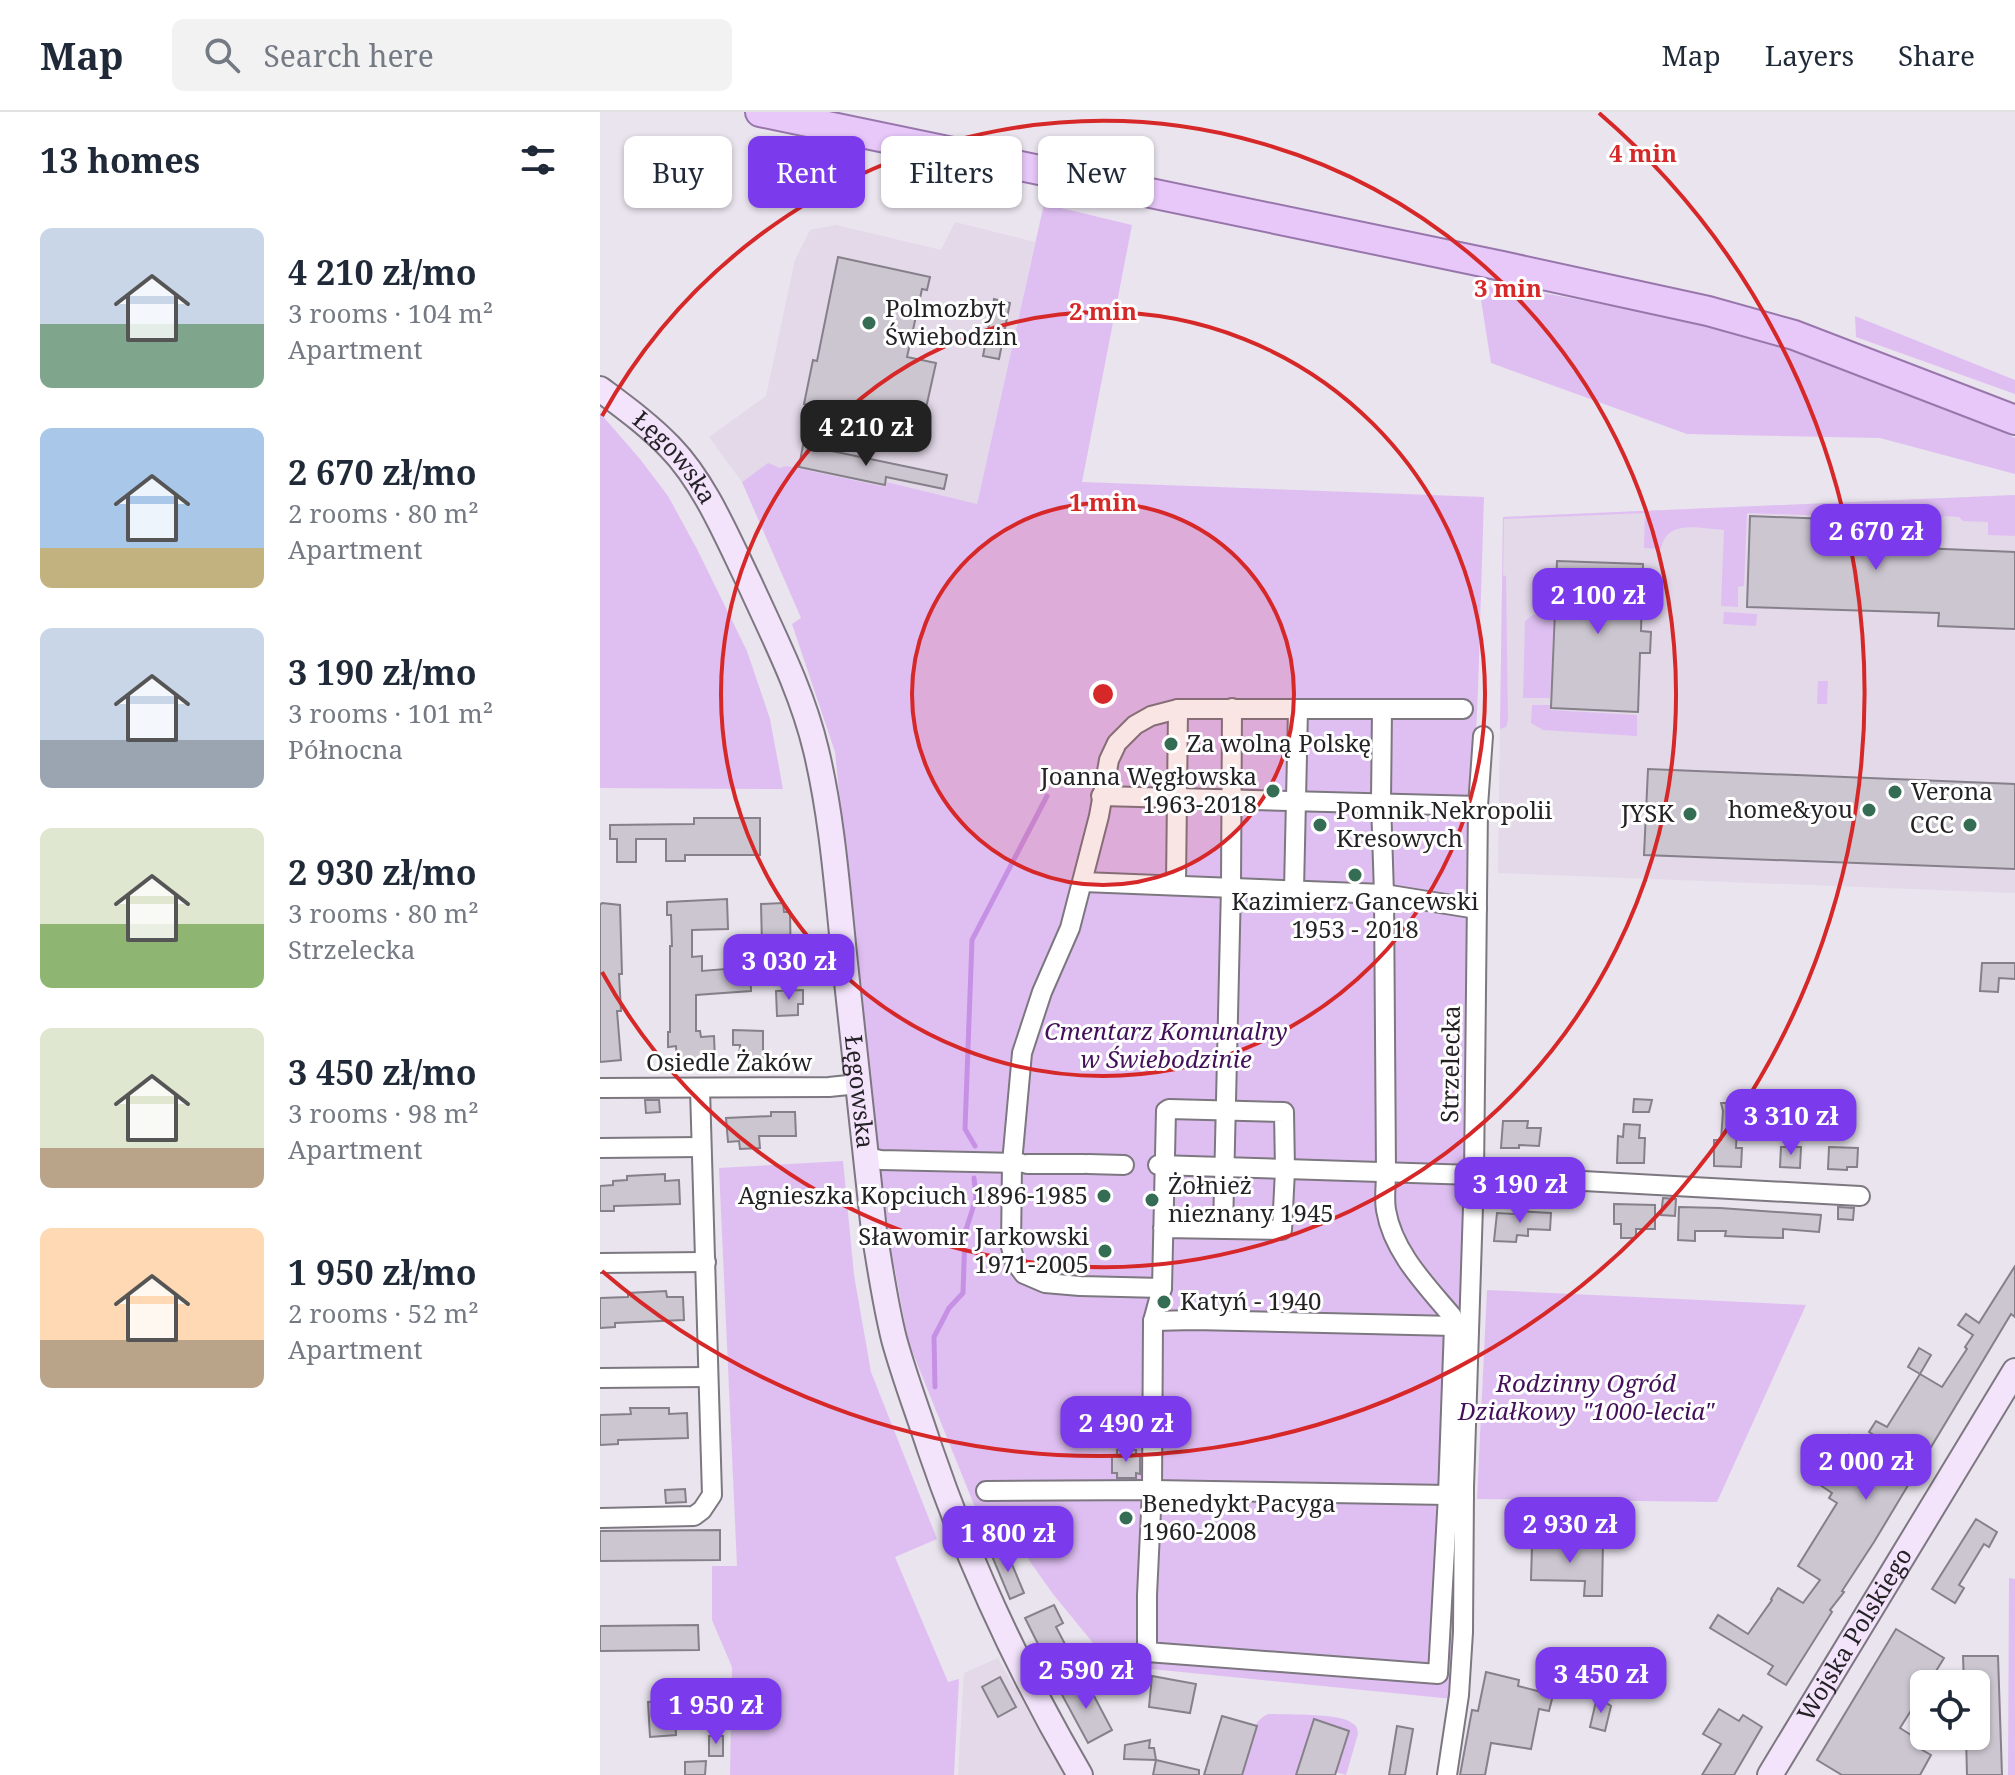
<!DOCTYPE html>
<meta charset="utf-8">
<style>
body{margin:0;font-family:"Noto Serif",serif;background:#f2f2f3;color:#1f2937;height:100vh;display:flex;flex-direction:column;font-size:30px;white-space:nowrap}
*{box-sizing:border-box;margin:0}
p{font-size:26px;color:#747a83}
.icon{flex:none;width:44px;height:44px;fill:none;stroke:currentColor;stroke-width:2;stroke-linecap:round;stroke-linejoin:round}
.map{position:relative;flex:1;overflow:hidden}
.details{display:flex;flex-direction:column;background:#fff;width:600px}
.details>*{flex:none}
.hud{position:absolute;left:24px;top:24px;width:760px;height:72px;display:flex;gap:16px}
.buttons{position:absolute;left:1310px;top:1558px;display:grid;gap:16px}
.buttons a{display:grid;place-items:center;width:80px;height:80px;border-radius:12px;background:#fff;box-shadow:0 2px 6px #0004;font-size:40px}
.price{position:absolute;translate:-50% -68px;padding:0 18px;border-radius:16px;background:#7c3aed;color:#fff;font-size:26px;line-height:52px;filter:drop-shadow(0 2px 4px #0008)}
.price::after{content:'';position:absolute;left:50%;top:48px;width:24px;height:18px;margin-left:-12px;background:inherit;clip-path:polygon(0 0,100% 0,50% 100%)}
.price.current{background:#222;color:#fff}
ul{padding:0;list-style:none}
li{display:flex;align-items:center;gap:24px;height:200px;padding:0 40px}
li span{display:grid;place-items:center;flex:none;width:224px;height:160px;border-radius:12px;color:#555}
li>.icon{margin-inline-start:auto}
span .icon{width:96px;height:96px;fill:#fffc;stroke-width:1}
li b{font-size:34px}
h2{display:flex;justify-content:space-between;align-items:center;height:96px;padding:0 40px;font-size:34px}
.tag{padding:0 28px;border-radius:12px;background:#fff;box-shadow:0 2px 6px #0004;font-size:28px;line-height:72px}
.tag.current{background:#7c3aed;color:#fff}
header{display:flex;align-items:center;gap:48px;box-sizing:border-box;height:112px;padding:0 40px;background:#fff;border-bottom:2px solid #e0e1e3}
header strong{font-size:38px}
nav{display:flex;gap:44px;margin-inline-start:auto;font-size:28px}
.search{width:560px;height:72px;background:#f2f2f3;display:flex;align-items:center;gap:20px;box-sizing:border-box;padding:0 28px;border-radius:12px;color:#747a83;font-size:30px}
main{display:flex;flex:1;min-height:0}
.map>svg:first-child{display:block}
.built{fill:#e3d9e9}
.green{fill:#dfbff2}
.lines{fill:none;stroke-linecap:round;stroke-linejoin:round}
.stream{stroke:#c691e4;stroke-width:5}
.building{fill:#ccc6d0;stroke:#858089;stroke-width:2}
.street-casing{stroke:#7d7780;stroke-width:22}
.secondary-casing{stroke:#7d7780;stroke-width:28}
.primary-casing{stroke:#9876ac;stroke-width:32}
.street{stroke:#fff;stroke-width:18}
.secondary{stroke:#f3e4fc;stroke-width:24}
.primary{stroke:#e7c8f9;stroke-width:28}
.ring{fill:none;stroke:#d62828;stroke-width:4}
.poi-dot{fill:#356d54;stroke:#fff;stroke-width:3}
.labels{text-anchor:middle;stroke-width:6;stroke-linejoin:round;paint-order:stroke}
.poi-label{font-size:24px;fill:#242225;stroke:#fff;text-anchor:start}
.street-label{font-size:24px;fill:#242225;stroke:#fff}
.park-label{font-size:24px;font-style:italic;fill:#43105a;stroke:#fff}
.centre{fill:#d62828;stroke:#fff;stroke-width:4}
.ring-label{font-size:24px;text-anchor:middle;font-weight:bold;fill:#d62828;stroke:#fff;stroke-width:6;stroke-linejoin:round;paint-order:stroke}
</style>
<header>
<strong>Map</strong>
<div class="search"><svg class="icon" aria-label="search" viewBox="0 0 24 24"><circle cx="10" cy="10" r="6"/><path d="M15 15l6 6"/></svg>Search here</div>
<nav><a>Map</a><a>Layers</a><a>Share</a></nav>
</header>
<main>
<section class="details">
<h2>13 homes<svg class="icon" aria-label="filters" viewBox="0 0 24 24"><path d="M4 7h16M4 17h16"/><circle cx="9" cy="7" r="2"/><circle cx="15" cy="17" r="2"/></svg></h2>
<ul>
<li><span style="background:linear-gradient(#c9d6e8 60%,#7fa58c 0)"><svg class="icon" aria-label="home" viewBox="0 0 24 24"><path d="M3 11l9-7 9 7M6 9v11h12V9"/></svg></span><div><b>4 210 zł/mo</b><p>3 rooms · 104 m²</p><p>Apartment</p></div></li>
<li><span style="background:linear-gradient(#a9c7e8 75%,#c2b280 0)"><svg class="icon" aria-label="home" viewBox="0 0 24 24"><path d="M3 11l9-7 9 7M6 9v11h12V9"/></svg></span><div><b>2 670 zł/mo</b><p>2 rooms · 80 m²</p><p>Apartment</p></div></li>
<li><span style="background:linear-gradient(#c9d6e8 70%,#9aa5b1 0)"><svg class="icon" aria-label="home" viewBox="0 0 24 24"><path d="M3 11l9-7 9 7M6 9v11h12V9"/></svg></span><div><b>3 190 zł/mo</b><p>3 rooms · 101 m²</p><p>Północna</p></div></li>
<li><span style="background:linear-gradient(#dfe7d0 60%,#8fb573 0)"><svg class="icon" aria-label="home" viewBox="0 0 24 24"><path d="M3 11l9-7 9 7M6 9v11h12V9"/></svg></span><div><b>2 930 zł/mo</b><p>3 rooms · 80 m²</p><p>Strzelecka</p></div></li>
<li><span style="background:linear-gradient(#dfe7d0 75%,#b9a48a 0)"><svg class="icon" aria-label="home" viewBox="0 0 24 24"><path d="M3 11l9-7 9 7M6 9v11h12V9"/></svg></span><div><b>3 450 zł/mo</b><p>3 rooms · 98 m²</p><p>Apartment</p></div></li>
<li><span style="background:linear-gradient(#ffd9b3 70%,#b9a48a 0)"><svg class="icon" aria-label="home" viewBox="0 0 24 24"><path d="M3 11l9-7 9 7M6 9v11h12V9"/></svg></span><div><b>1 950 zł/mo</b><p>2 rooms · 52 m²</p><p>Apartment</p></div></li>
</ul>
</section>
<div class="map">
<svg width="1415" height="1663" viewBox="0 0 1415 1663">
<rect width="100%" height="100%" fill="#e9e4ed"/>
<g class="built">
<polygon points="355,110 435,130 377,392 288,370 286,375 197,356 180,356 168,352 142,370 109,325 166,284 195,148 210,118 236,113 341,138"/>
<polygon points="1415,383 1415,781 898,761 903,405"/>
<polygon points="398,1546 464,1663 358,1663 364,1561"/>
</g>
<g class="green">
<polygon points="444,92 532,113 482,370 884,385 878,578 869,776 865,1181 853,1587 511,1553 453,1482 431,1451 408,1412 385,1420 308,1229 278,1066 235,640 192,512 201,506 142,370 168,351 180,356 186,354 197,356 286,375 287,370 377,392"/>
<path d="M902,173C967,186 1034,197 1099,213C1207,240 1315,279 1415,326V362L1280,326L1087,322L891,251L881,188L884,181L890,174Z"/>
<polygon points="1255,204 1415,268 1415,282 1256,225"/>
<polygon points="0,301 40,347 68,384 97,437 147,539 170,607 183,677 0,676"/>
<path d="M1415,383V424L1388,423V410L1363,409L1359,405L1344,404L1340,408L1147,401L1144,474L1138,475V495L1121,494L1124,418C1100,417 1067,406 1061,437L1044,436L1045,401L904,407L903,463L906,464L908,608L906,615L900,617L903,405Z"/>
<polygon points="1124,500 1157,502 1156,514 1123,512"/>
<polygon points="954,502 950,586 923,586 925,509 933,503"/>
<polygon points="1218,569 1228,569 1227,592 1217,592"/>
<polygon points="932,593 950,593 950,598 1037,603 1037,624 943,618 931,611"/>
<polygon points="243,1049 254,1163 271,1260 337,1427 295,1445 348,1570 359,1567 354,1663 130,1663 132,1555 112,1508 112,1454 137,1454 119,1056"/>
<polygon points="887,1178 888,1178 1206,1193 1117,1390 877,1387"/>
<polygon points="1409,1466 1415,1467 1415,1663 1408,1663"/>
<path d="M668,1602C686,1603 740,1601 752,1611C758,1615 757,1616 758,1622L746,1663L736,1660L749,1619L714,1607L696,1663H642C647,1643 647,1611 668,1602Z"/>
</g>
<g class="lines">
<g class="stream">
<polyline points="375,1034 365,1017 372,828 447,684"/>
<polyline points="335,1275 334,1225 349,1196 363,1181 365,1121 376,1086 374,1066"/>
</g>
</g>
<g class="building">
<polygon points="238,145 330,165 327,178 322,177 307,245 336,251 322,314 264,302 263,305 204,292 213,248 217,249"/>
<polygon points="394,187 410,191 399,247 383,244"/>
<polygon points="203,333 347,363 344,377 286,365 285,373 199,355"/>
<polygon points="1150,404 1305,410 1305,422 1320,423 1321,436 1415,440 1415,517 1338,514 1339,501 1147,495"/>
<polygon points="957,449 1043,452 1041,519 1051,520 1050,541 1040,541 1038,600 951,596"/>
<polygon points="1048,657 1415,672 1415,757 1044,743"/>
<polygon points="94,706 160,706 160,743 85,743 85,749 66,749 66,727 36,727 36,750 17,750 17,727 10,727 10,713 94,712"/>
<polygon points="127,787 128,817 92,818 92,845 102,844 102,859 150,855 151,879 96,883 96,919 100,919 101,925 114,924 115,948 77,949 76,934 68,935 68,920 70,920 70,834 72,834 71,803 67,803 67,790"/>
<polygon points="2,791 20,793 22,862 19,862 21,899 17,899 21,948 0,950 0,793"/>
<polygon points="183,791 184,800 190,800 191,855 157,856 156,833 162,833 161,792"/>
<polygon points="1382,851 1415,851 1415,867 1399,866 1398,880 1380,879"/>
<polygon points="203,878 203,892 198,892 198,903 177,904 176,879"/>
<polygon points="133,918 163,919 163,949 139,948 140,933 133,933"/>
<polygon points="1034,987 1052,988 1049,1000 1033,1000"/>
<polygon points="45,988 59,988 60,1000 46,1001"/>
<polygon points="1121,991 1138,991 1136,1036 1142,1036 1141,1055 1114,1054 1114,1028 1121,1028 1123,999"/>
<polygon points="1176,992 1249,996 1249,1011 1176,1008"/>
<polygon points="171,1000 195,1000 196,1024 159,1024 160,1036 140,1037 139,1029 128,1030 126,1006 171,1004"/>
<polygon points="903,1009 928,1009 927,1016 941,1016 939,1034 919,1033 919,1036 901,1036"/>
<polygon points="1024,1012 1040,1013 1039,1026 1045,1026 1044,1051 1017,1051 1018,1024 1023,1025"/>
<polygon points="1181,1035 1201,1035 1200,1056 1180,1055"/>
<polygon points="1229,1035 1258,1036 1257,1055 1247,1055 1247,1058 1228,1057"/>
<polygon points="65,1062 65,1069 79,1068 80,1092 14,1094 14,1099 0,1099 0,1074 13,1073 13,1069 27,1068 27,1064"/>
<polygon points="1063,1086 1076,1087 1075,1104 1061,1103"/>
<polygon points="1014,1092 1055,1093 1055,1117 1036,1117 1036,1126 1021,1126 1021,1112 1014,1112"/>
<polygon points="1079,1095 1120,1096 1221,1103 1219,1120 1183,1117 1183,1126 1147,1125 1125,1124 1126,1119 1095,1119 1095,1129 1078,1128"/>
<polygon points="1238,1095 1254,1096 1253,1108 1238,1107"/>
<polygon points="914,1099 951,1101 950,1118 928,1117 928,1124 917,1123 916,1130 894,1129 897,1101 914,1102"/>
<polygon points="1415,1154 1415,1205 1411,1202 1274,1430 1242,1479 1244,1480 1230,1498 1232,1500 1186,1573 1168,1562 1173,1554 1110,1516 1118,1503 1148,1522 1172,1488 1171,1487 1178,1476 1203,1491 1220,1468 1198,1454 1237,1391 1229,1386 1232,1381 1220,1373 1249,1323 1263,1332 1255,1345 1285,1363 1300,1339 1269,1320 1276,1309 1287,1315 1320,1262 1342,1275 1367,1237 1365,1235 1373,1223 1358,1213 1366,1202 1379,1211"/>
<polygon points="66,1179 67,1185 83,1185 84,1208 15,1211 15,1215 0,1216 0,1186 28,1185 28,1181"/>
<polygon points="1319,1236 1331,1243 1320,1262 1308,1255"/>
<polygon points="30,1296 69,1296 69,1302 87,1301 88,1326 18,1328 18,1332 0,1333 0,1303 31,1302"/>
<polygon points="517,1338 536,1338 536,1343 540,1343 540,1362 536,1361 536,1366 517,1366 517,1361 512,1361 512,1343 517,1343"/>
<polygon points="85,1377 86,1390 66,1391 65,1378"/>
<polygon points="1376,1407 1397,1420 1389,1435 1384,1432 1359,1473 1364,1476 1355,1491 1332,1477"/>
<polygon points="120,1418 120,1448 0,1449 0,1419"/>
<polygon points="986,1429 1003,1429 1002,1484 984,1484 985,1469 931,1468 932,1433 986,1434"/>
<polygon points="406,1438 424,1481 410,1487 392,1444"/>
<polygon points="454,1493 463,1511 456,1515 466,1534 473,1532 476,1540 482,1541 481,1554 447,1550 425,1506"/>
<polygon points="98,1513 99,1538 0,1539 0,1514"/>
<polygon points="1296,1517 1344,1546 1328,1572 1324,1572 1324,1578 1300,1616 1322,1630 1319,1636 1331,1643 1320,1663 1242,1663 1217,1648"/>
<polygon points="1363,1544 1398,1544 1402,1663 1367,1663 1366,1624 1376,1624 1376,1572 1364,1572"/>
<polygon points="886,1560 919,1568 918,1574 953,1583 949,1599 939,1597 931,1637 891,1631 885,1663 860,1663 872,1598 878,1599"/>
<polygon points="552,1564 596,1572 590,1601 549,1595"/>
<polygon points="400,1565 416,1595 398,1605 382,1575"/>
<polygon points="485,1567 512,1618 488,1631 461,1581"/>
<polygon points="997,1585 1011,1594 1005,1619 990,1615"/>
<polygon points="74,1588 76,1623 50,1625 48,1590"/>
<polygon points="1119,1597 1139,1609 1143,1603 1162,1615 1134,1663 1102,1663 1121,1632 1103,1622"/>
<polygon points="622,1604 657,1614 642,1663 604,1663"/>
<polygon points="714,1607 749,1619 735,1663 696,1663"/>
<polygon points="797,1614 813,1617 805,1663 789,1663"/>
<rect x="109" y="1624" width="14" height="20"/>
<polygon points="550,1628 549,1636 554,1636 556,1648 524,1647 525,1633"/>
<polygon points="556,1648 599,1658 599,1663 553,1663"/>
<polygon points="106,1649 105,1663 85,1663 85,1650"/>
</g>
<g class="lines">
<defs>
<g id="street">
<polyline points="863,597 578,597 551,604 535,613 517,631 509,648 499,704 470,816 442,880 422,941 412,1051 411,1135 415,1150 424,1162 445,1171 480,1174 562,1176 553,1209 552,1378 547,1483 547,1540 838,1562 848,1383 864,1385"/>
<polyline points="501,684 878,694"/>
<polyline points="483,770 784,782 877,797"/>
<polyline points="576,772 578,597"/>
<polyline points="694,778 698,597"/>
<polyline points="0,976 229,975 258,972"/>
<polyline points="0,1036 101,1035"/>
<polyline points="266,1045 281,1048 420,1051"/>
<polyline points="427,1052 484,1052"/>
<polyline points="488,1052 524,1053"/>
<polyline points="558,1053 874,1063 1260,1084"/>
<polyline points="623,1117 631,775 632,596"/>
<polyline points="0,1151 106,1150"/>
<polyline points="562,1176 566,999 569,997 684,1000 685,1058 682,1118 563,1116"/>
<polyline points="553,1209 594,1208 854,1214"/>
<polyline points="0,1266 107,1265"/>
<path d="M386,1379L552,1378L848,1383L854,1214L852,1204C826,1173 793,1140 786,1098C784,1086 786,1073 786,1061L784,782L781,690L782,597"/>
<polyline points="0,1406 94,1404 102,1398 112,1383 100,977"/>
<polyline points="847,1663 859,1583 863,1520 864,1375 874,1063 878,694 883,624"/>
</g>
<g id="secondary">
<path id="s1" d="M0,277C24,295 49,313 70,335C105,371 127,425 149,470C174,525 202,579 216,638C232,705 237,774 244,842C254,934 264,1027 274,1119C280,1155 285,1191 294,1227C304,1264 318,1300 330,1337C369,1451 419,1559 480,1663"/>
<path id="s2" d="M1170,1663L1415,1259"/>
</g>
<polyline id="primary" points="160,0 902,154 1108,199 1194,223 1415,308"/>
</defs>
<use href="#street" class="street-casing"/>
<use href="#secondary" class="secondary-casing"/>
<use href="#primary" class="primary-casing"/>
<use href="#street" class="street"/>
<use href="#secondary" class="secondary"/>
<use href="#primary" class="primary"/>
</g>
<circle cx="503" cy="582" r="191" fill="#d62828" fill-opacity=".12"/>
<g class="ring">
<circle cx="503" cy="582" r="191"/>
<circle cx="503" cy="582" r="382"/>
<path d="M2 304A573 573 0 1 1 2 860"/>
<path d="M999 1A764 764 0 1 1 2 1159"/>
</g>
<g class="poi-dot">
<circle cx="269" cy="211" r="8"/>
<circle cx="571" cy="632" r="8"/>
<circle cx="673" cy="679" r="8"/>
<circle cx="1295" cy="680" r="8"/>
<circle cx="1269" cy="698" r="8"/>
<circle cx="1090" cy="702" r="8"/>
<circle cx="720" cy="713" r="8"/>
<circle cx="1370" cy="713" r="8"/>
<circle cx="755" cy="763" r="8"/>
<circle cx="504" cy="1084" r="8"/>
<circle cx="552" cy="1088" r="8"/>
<circle cx="505" cy="1139" r="8"/>
<circle cx="564" cy="1190" r="8"/>
<circle cx="526" cy="1406" r="8"/>
</g>
<g class="labels">
<g class="poi-label">
<text x="285" y="205">Polmozbyt<tspan x="285" dy="28">Świebodzin</tspan></text>
<text x="587" y="640">Za wolną Polskę</text>
<text x="657" y="673" text-anchor="end">Joanna Węgłowska<tspan x="657" dy="28">1963-2018</tspan></text>
<text x="1311" y="688">Verona</text>
<text x="1253" y="706" text-anchor="end">home&amp;you</text>
<text x="736" y="707">Pomnik Nekropolii<tspan x="736" dy="28">Kresowych</tspan></text>
<text x="1074" y="710" text-anchor="end">JYSK</text>
<text x="1354" y="721" text-anchor="end">CCC</text>
<text x="755" y="798" text-anchor="middle">Kazimierz Gancewski<tspan x="755" dy="28">1953 - 2018</tspan></text>
<text x="568" y="1082">Żołnież<tspan x="568" dy="28">nieznany 1945</tspan></text>
<text x="488" y="1092" text-anchor="end">Agnieszka Kopciuch 1896-1985</text>
<text x="489" y="1133" text-anchor="end">Sławomir Jarkowski<tspan x="489" dy="28">1971-2005</tspan></text>
<text x="580" y="1198">Katyń - 1940</text>
<text x="542" y="1400">Benedykt Pacyga<tspan x="542" dy="28">1960-2008</tspan></text>
</g>
<g class="street-label">
<text dy="8" stroke="none"><textPath href="#s1" startOffset="102">Łęgowska</textPath></text>
<text x="129" y="959">Osiedle Żaków</text>
<text transform="translate(851 952) rotate(-89)" y="8">Strzelecka</text>
<text dy="8" stroke="none"><textPath href="#s1" startOffset="774">Łęgowska</textPath></text>
<text dy="8" stroke="none"><textPath href="#s2" startOffset="164">Wojska Polskiego</textPath></text>
</g>
<g class="park-label">
<text x="566" y="928">Cmentarz Komunalny<tspan x="566" dy="28">w Świebodzinie</tspan></text>
<text x="986" y="1280">Rodzinny Ogród<tspan x="986" dy="28">Działkowy "1000-lecia"</tspan></text>
</g>
</g>
<circle cx="503" cy="582" r="12" class="centre"/>
<g class="ring-label">
<text x="1043" y="50">4 min</text>
<text x="908" y="185">3 min</text>
<text x="503" y="208">2 min</text>
<text x="503" y="399">1 min</text>
</g>
</svg>
<div class="buttons">
<a><svg class="icon" aria-label="locate" viewBox="0 0 24 24"><circle cx="12" cy="12" r="6"/><path d="M12 2v4M12 18v4M2 12h4M18 12h4"/></svg></a>
</div>
<b class="price current" style="left:266px;top:356px">4 210 zł</b>
<b class="price" style="left:1276px;top:460px">2 670 zł</b>
<b class="price" style="left:998px;top:524px">2 100 zł</b>
<b class="price" style="left:189px;top:890px">3 030 zł</b>
<b class="price" style="left:1191px;top:1045px">3 310 zł</b>
<b class="price" style="left:920px;top:1113px">3 190 zł</b>
<b class="price" style="left:526px;top:1352px">2 490 zł</b>
<b class="price" style="left:1266px;top:1390px">2 000 zł</b>
<b class="price" style="left:970px;top:1453px">2 930 zł</b>
<b class="price" style="left:408px;top:1462px">1 800 zł</b>
<b class="price" style="left:486px;top:1599px">2 590 zł</b>
<b class="price" style="left:1001px;top:1603px">3 450 zł</b>
<b class="price" style="left:116px;top:1634px">1 950 zł</b>
<div class="hud">
<a class="tag">Buy</a>
<a class="tag current">Rent</a>
<a class="tag">Filters</a>
<a class="tag">New</a>
</div>
</div>
</main>
